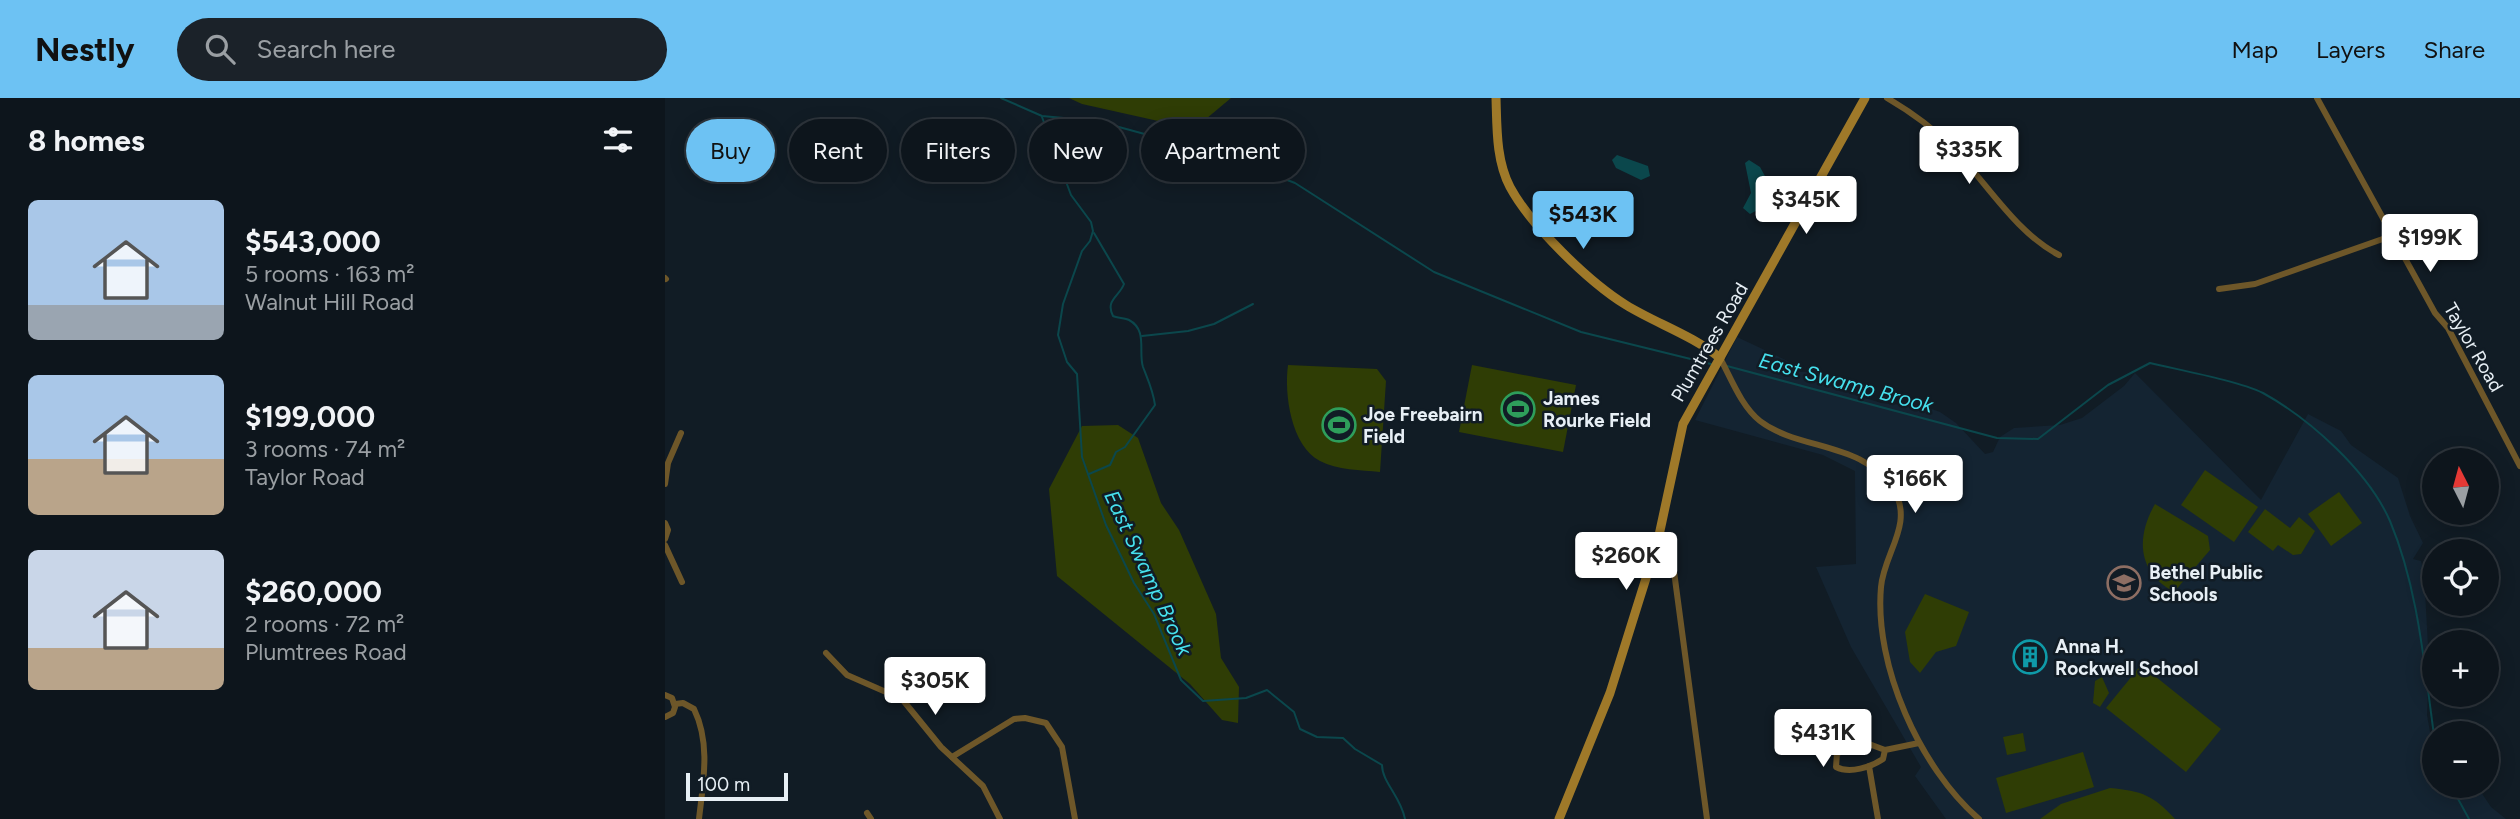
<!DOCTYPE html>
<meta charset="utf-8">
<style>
body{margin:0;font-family:Figtree,sans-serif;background:#1b2229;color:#f1f3f6;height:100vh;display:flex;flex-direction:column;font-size:26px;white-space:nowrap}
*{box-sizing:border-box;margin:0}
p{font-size:23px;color:#9a9fa3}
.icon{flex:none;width:38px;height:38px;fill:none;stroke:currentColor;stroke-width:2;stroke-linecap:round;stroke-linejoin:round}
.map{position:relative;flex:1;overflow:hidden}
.details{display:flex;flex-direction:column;background:#0d151c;width:665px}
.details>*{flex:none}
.top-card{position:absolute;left:21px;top:21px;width:665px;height:63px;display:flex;gap:14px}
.needle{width:46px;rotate:354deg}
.controls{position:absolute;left:1757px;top:350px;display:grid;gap:14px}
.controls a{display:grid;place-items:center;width:77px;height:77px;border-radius:50%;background:#0d151c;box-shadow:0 4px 18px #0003,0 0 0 2px #2d343b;font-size:35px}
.scale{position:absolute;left:21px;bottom:18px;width:102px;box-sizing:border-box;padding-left:7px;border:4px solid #e7eff5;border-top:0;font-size:19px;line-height:24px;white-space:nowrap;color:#e7eff5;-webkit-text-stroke:5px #111c25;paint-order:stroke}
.price{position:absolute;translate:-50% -60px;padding:0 16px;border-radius:7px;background:#fff;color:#222;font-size:23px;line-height:46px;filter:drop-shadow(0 2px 4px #0008)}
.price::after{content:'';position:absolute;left:50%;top:42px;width:21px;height:16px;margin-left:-10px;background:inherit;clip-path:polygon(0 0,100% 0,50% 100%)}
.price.active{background:#6dc2f3;color:#111}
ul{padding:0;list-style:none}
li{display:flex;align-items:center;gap:21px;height:175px;padding:0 28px}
li span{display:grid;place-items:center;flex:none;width:196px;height:140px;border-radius:10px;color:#555}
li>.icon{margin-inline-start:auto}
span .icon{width:84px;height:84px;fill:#fffc;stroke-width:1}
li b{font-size:30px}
h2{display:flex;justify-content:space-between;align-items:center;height:84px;padding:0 28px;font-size:30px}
.chip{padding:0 24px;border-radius:32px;background:#0d151c;box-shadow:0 4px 18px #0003,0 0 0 2px #2d343b;font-size:24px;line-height:63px}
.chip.active{background:#6dc2f3;color:#111}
header{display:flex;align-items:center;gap:42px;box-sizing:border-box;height:98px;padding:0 35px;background:#6dc2f3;color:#111}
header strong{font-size:33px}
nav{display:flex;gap:38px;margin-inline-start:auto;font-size:24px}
.search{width:490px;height:63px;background:#1b2229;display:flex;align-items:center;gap:18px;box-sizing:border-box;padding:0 24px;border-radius:38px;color:#9a9fa3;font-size:26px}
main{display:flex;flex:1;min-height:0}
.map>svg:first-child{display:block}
.built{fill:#142432}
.green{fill:#2f3d05}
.water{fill:#0b474c}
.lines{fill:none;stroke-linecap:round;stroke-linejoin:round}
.stream{stroke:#0b474c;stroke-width:2}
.street{stroke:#6e5729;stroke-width:6}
.secondary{stroke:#9f7929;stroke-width:9}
.labels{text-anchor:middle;stroke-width:5;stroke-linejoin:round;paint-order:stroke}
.street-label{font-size:19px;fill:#e7eff5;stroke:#111c25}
.poi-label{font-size:19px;font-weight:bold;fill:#e7eff5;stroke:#111c25;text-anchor:start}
.water-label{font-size:21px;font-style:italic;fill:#46e0ed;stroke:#111c25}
</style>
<header>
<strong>Nestly</strong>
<div class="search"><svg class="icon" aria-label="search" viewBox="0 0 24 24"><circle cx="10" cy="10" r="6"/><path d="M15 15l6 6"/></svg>Search here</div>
<nav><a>Map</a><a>Layers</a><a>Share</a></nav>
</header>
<main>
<section class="details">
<h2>8 homes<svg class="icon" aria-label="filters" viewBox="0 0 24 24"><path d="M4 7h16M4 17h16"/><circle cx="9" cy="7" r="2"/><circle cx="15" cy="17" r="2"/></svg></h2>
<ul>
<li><span style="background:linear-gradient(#a9c7e8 75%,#9aa5b1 0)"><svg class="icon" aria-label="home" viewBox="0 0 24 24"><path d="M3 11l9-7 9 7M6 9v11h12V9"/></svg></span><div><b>$543,000</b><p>5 rooms · 163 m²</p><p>Walnut Hill Road</p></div></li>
<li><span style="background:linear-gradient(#a9c7e8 60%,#b9a48a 0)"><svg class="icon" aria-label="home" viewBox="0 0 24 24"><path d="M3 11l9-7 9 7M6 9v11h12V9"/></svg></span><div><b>$199,000</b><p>3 rooms · 74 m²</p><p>Taylor Road</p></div></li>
<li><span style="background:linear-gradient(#c9d6e8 70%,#b9a48a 0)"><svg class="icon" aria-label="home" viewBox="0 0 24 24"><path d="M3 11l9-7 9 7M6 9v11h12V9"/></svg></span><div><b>$260,000</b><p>2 rooms · 72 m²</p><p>Plumtrees Road</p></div></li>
</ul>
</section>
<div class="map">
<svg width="1855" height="721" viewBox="0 0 1855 721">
<rect width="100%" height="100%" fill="#111c25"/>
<polygon class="built" points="1072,239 1129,266 1127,273 1142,274 1176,292 1216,305 1261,309 1275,314 1291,325 1320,356 1328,354 1335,339 1349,330 1395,327 1417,320 1459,288 1470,275 1596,402 1643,316 1676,333 1686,347 1733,380 1745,418 1758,445 1748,461 1756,463 1759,475 1764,566 1762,617 1765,634 1769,638 1769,688 1812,688 1826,709 1841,721 1281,721 1250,678 1256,669 1186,549 1151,469 1191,466 1190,373 1158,357 1030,322"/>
<g class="green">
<polygon points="404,0 566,0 529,31 417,6"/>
<path d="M623,267L712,271L721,283L715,374C696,372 672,372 655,363C626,348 619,296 623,267Z"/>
<polygon points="807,267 911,287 898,354 794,334"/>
<polygon points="453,327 473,340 496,405 514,432 551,516 556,560 574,589 573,625 557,622 525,586 392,478 384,391 417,328"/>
<polygon points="1540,372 1593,409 1569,444 1516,407"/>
<polygon points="1674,394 1697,425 1666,448 1643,416"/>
<path d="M1490,406L1543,438L1545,452L1509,494C1472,474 1471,439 1490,406Z"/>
<polygon points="1600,411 1625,430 1634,419 1650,433 1636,456 1628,457 1613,447 1608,453 1583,434"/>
<polygon points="1260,496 1304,514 1291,548 1271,554 1255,575 1245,564 1240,534"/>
<polygon points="1476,567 1556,631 1521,674 1441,610"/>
<polygon points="1437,579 1444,595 1435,609 1428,605 1430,583"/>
<polygon points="1358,635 1361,653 1342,657 1338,639"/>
<polygon points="1418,654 1429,689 1341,715 1331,680"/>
<path d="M1445,690C1477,693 1488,697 1510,721H1375L1396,706Z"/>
</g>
<g class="water">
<polygon points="952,57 983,68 985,78 976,82 951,70 947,62"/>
<polygon points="1084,62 1095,69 1107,91 1102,107 1085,116 1078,110 1086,95 1080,65"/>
</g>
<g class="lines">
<g class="stream">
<polyline points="336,0 377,18 432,23 560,58 630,85 769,174 916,234 1046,266"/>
<path d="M377,19L406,97L426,124L428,133L425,143L417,153L398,206L393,237L402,264L412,276L417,359L441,427L469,485L489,516L516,582L538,603L581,600L602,592L629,614L635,631L652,639L678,640L690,651L717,667C717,684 736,699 740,721"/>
<polyline points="477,238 523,233 549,226 588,206"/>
<path d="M1062,268L1332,340L1373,341L1443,287L1485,265C1514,272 1574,283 1598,295C1645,321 1703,373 1725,423C1753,490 1759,565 1769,637"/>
<path d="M424,376L445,367L451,354L460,349L490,307C488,292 483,282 478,269C473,254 483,232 464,222C460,220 452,220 448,218C440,202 454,199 459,186L429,135"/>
<polyline points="1786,688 1804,721"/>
</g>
<g class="street">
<path d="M1222,0C1246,14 1267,29 1287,49C1322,85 1350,134 1394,157"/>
<polyline points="1652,0 1770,215 1783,230 1855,368"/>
<polyline points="0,180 1,181"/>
<polyline points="1554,191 1590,186 1729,137"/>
<path d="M1055,260C1066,280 1076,308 1095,323C1134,353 1199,343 1229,392C1249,426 1219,455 1216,489C1209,568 1255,670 1314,721"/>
<polyline points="0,386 3,365 16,335"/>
<polyline points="0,425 3,432 0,441"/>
<polyline points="993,442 1008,466 1042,721"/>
<polyline points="0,447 17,484"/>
<polyline points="161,555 182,577 237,601 276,649 318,688 335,721"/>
<polyline points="0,597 7,600 10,609 8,615 0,619"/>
<path d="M10,606L18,605L29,611C46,646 38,685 34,721"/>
<polyline points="1187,619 1192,649"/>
<path d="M1220,652L1218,661C1206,669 1185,676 1171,669L1172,655L1204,646L1220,652L1254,645"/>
<polyline points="287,659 349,621 360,620 381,625 397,649 410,721"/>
<polyline points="1204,668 1213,721"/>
<polyline points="202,715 206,721"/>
</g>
<g class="secondary">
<path d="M831,0C832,30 831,62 845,89C866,128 924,184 961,207C992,226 1027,237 1055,260"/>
<polyline points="894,721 945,595 971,512 993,442 1018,326 1200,0"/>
</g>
</g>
<defs>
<symbol id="stadium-ring" viewBox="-11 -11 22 22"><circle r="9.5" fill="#111c25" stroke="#2e9e5b" stroke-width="1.5"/><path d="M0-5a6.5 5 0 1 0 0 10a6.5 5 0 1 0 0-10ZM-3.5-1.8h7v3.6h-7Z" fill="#2e9e5b"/></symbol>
<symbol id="school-ring" viewBox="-11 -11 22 22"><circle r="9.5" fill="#111c25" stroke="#8d6e63" stroke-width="1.5"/><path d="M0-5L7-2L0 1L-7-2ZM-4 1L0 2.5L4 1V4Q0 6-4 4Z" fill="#8d6e63"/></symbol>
<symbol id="building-ring" viewBox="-11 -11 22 22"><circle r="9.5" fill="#111c25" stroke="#0f9aa8" stroke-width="1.5"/><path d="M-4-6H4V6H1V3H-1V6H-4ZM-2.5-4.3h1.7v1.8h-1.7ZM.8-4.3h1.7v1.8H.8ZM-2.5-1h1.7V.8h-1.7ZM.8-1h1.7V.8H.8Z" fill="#0f9aa8"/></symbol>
</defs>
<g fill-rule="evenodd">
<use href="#stadium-ring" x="834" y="292" width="38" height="38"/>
<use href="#stadium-ring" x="655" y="308" width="38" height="38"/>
<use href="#school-ring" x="1440" y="466" width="38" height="38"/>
<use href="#building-ring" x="1346" y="540" width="38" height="38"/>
</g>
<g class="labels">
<g class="street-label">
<text transform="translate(1044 244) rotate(-60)" y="7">Plumtrees Road</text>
<text transform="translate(1809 249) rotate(60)" y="7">Taylor Road</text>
</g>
<g class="poi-label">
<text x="878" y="307">James<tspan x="878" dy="22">Rourke Field</tspan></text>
<text x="698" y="323">Joe Freebairn<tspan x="698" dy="22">Field</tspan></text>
<text x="1484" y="481">Bethel Public<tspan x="1484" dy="22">Schools</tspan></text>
<text x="1390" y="555">Anna H.<tspan x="1390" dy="22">Rockwell School</tspan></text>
</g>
<g class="water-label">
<text transform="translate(1181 285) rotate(15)" y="7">East Swamp Brook</text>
<text transform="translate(483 475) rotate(65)" y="7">East Swamp Brook</text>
</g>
</g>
</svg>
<div class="controls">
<a><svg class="needle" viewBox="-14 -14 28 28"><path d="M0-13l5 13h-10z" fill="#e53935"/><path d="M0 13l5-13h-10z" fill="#9a9fa3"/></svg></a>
<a><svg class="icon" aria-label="locate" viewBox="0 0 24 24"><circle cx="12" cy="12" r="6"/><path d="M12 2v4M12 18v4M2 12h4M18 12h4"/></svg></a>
<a>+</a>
<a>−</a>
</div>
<div class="scale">100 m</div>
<b class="price" style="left:1304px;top:88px">$335K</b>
<b class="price" style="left:1141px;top:138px">$345K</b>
<b class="price active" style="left:918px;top:153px">$543K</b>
<b class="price" style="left:1765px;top:176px">$199K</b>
<b class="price" style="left:1250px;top:417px">$166K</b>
<b class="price" style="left:961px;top:494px">$260K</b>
<b class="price" style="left:270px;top:619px">$305K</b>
<b class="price" style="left:1158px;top:671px">$431K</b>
<div class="top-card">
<a class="chip active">Buy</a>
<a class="chip">Rent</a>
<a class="chip">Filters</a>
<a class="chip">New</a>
<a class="chip">Apartment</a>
</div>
</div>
</main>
